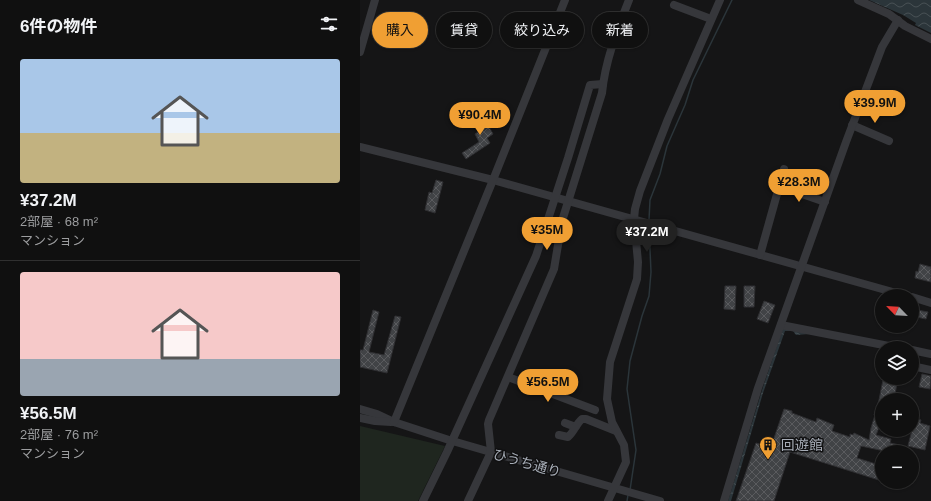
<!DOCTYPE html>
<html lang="ja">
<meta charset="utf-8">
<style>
body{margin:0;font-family:Arial,"Noto Sans JP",sans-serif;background:#1e1e1e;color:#f1f3f6;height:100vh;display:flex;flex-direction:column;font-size:15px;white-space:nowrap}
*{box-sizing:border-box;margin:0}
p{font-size:13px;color:#9c9d9f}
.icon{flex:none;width:22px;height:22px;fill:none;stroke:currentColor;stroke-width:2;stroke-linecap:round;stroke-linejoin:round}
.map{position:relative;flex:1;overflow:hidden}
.panel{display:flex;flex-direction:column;background:#101010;width:360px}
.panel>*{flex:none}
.banner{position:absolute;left:12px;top:12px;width:380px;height:36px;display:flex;gap:8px}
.needle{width:26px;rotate:295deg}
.tools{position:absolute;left:515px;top:289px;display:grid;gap:8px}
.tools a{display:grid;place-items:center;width:44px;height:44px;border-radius:50%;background:#101010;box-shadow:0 1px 3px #0004,0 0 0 1px #303030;font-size:20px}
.price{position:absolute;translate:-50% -34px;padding:0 9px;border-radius:14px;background:#f09f33;color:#111;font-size:13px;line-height:26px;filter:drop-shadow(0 1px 2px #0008)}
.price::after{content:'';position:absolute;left:50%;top:24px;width:12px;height:9px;margin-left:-6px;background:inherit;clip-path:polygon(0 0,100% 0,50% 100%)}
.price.selected{background:#222;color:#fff}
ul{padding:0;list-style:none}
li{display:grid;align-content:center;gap:8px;height:212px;padding:0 20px}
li+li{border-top:1px solid #303030}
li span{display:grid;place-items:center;height:124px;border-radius:4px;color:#555}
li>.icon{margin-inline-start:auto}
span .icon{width:72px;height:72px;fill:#fffc;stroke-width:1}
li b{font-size:17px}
h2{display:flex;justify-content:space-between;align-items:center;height:48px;padding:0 20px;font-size:17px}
.tag{padding:0 14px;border-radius:18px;background:#101010;box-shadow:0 1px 3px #0004,0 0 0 1px #303030;font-size:14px;line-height:36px}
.tag.selected{background:#f09f33;color:#111}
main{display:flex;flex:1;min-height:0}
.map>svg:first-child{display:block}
.green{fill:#1f261f}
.water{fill:url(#water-waves)}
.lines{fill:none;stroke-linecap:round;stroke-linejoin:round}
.stream{stroke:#2b353a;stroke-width:1.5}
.building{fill:url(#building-cross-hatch);stroke:#2f2f32}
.minor{stroke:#36373b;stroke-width:8}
.labels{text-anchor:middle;stroke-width:3;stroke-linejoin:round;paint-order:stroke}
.poi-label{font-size:14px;fill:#a7adb7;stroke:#101011;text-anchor:start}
.street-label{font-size:14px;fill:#a7adb7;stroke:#101011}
</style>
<main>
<section class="panel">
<h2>6件の物件<svg class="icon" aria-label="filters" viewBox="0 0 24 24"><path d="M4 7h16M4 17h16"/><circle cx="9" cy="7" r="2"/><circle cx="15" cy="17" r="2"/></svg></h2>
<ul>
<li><span style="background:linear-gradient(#a9c7e8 60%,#c2b280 0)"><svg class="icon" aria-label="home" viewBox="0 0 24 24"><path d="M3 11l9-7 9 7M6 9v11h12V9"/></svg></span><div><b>¥37.2M</b><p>2部屋 · 68 m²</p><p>マンション</p></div></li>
<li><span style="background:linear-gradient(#f6c9c9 70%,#9aa5b1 0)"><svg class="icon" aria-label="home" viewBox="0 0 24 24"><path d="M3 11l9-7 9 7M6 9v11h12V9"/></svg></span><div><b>¥56.5M</b><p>2部屋 · 76 m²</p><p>マンション</p></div></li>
</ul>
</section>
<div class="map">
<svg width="571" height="501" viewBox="0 0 571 501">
<defs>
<pattern id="water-waves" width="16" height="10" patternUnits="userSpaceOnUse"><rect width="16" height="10" fill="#2b353a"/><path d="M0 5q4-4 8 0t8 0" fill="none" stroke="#475054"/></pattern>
<pattern id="building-cross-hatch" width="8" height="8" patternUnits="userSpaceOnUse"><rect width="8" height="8" fill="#414346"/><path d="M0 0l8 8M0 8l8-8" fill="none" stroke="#5a5b5e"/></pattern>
</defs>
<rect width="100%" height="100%" fill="#151516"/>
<polygon class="green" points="0,426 85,446 58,501 0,501"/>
<g class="water">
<polygon points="509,0 571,0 571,33 555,25 556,23 543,15"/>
<polygon points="423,328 449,334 436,335 433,331 425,331 403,393 371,501 368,501 403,387"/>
</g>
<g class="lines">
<g class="stream">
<polyline points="289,220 290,200 300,174 307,146 325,105 333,80 372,0"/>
<polyline points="270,490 276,450 267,389 270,361 282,316 289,296 291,272 289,227"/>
<polyline points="267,501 268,495"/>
</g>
</g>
<g class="building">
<polygon points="119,109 133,134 127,138 130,143 106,159 102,153 119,142 115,134 122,129 113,113"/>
<polygon points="76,180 83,182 75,213 65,210 69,192 72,193"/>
<polygon points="560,264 571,267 571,282 555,278 556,271 558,272"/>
<polygon points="365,286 376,286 375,310 364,309"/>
<polygon points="384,286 395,286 394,307 384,307"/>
<polygon points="404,301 415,305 408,323 397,319"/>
<polygon points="552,309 568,312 566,319 552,316"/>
<polygon points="13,310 19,312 9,352 24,355 35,316 41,317 27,373 0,367 0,350 3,350"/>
<polygon points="562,374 571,376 570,389 559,387"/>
<polygon points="523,380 537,383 534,400 522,400 522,413 520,419 522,420 516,435 531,439 530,443 540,445 538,452 529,452 501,446 497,458 522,466 522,481 430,452 414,501 376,501 396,443 411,447 424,409 432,411 432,413 456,422 457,418 474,425 472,431 490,437 490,434 493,435 494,433 509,440 511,428 515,415 514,415 519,400"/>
<polygon points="555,418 561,420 560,423 570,426 565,450 548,446"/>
</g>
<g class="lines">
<g class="minor">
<polyline points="498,0 529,14 545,26 571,39"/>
<polyline points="314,5 351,19"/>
<polyline points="0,52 15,0"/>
<polyline points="492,125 529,141"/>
<polyline points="0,147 133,180 547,296"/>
<polyline points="419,186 465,202"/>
<polyline points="400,255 424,169"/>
<polyline points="552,297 571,303"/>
<polyline points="421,325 539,348"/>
<polyline points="552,350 571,354"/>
<polyline points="552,366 571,370"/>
<polyline points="148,377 235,410"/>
<polyline points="0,409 17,414 34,422 89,440 300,501"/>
<polyline points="0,418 15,421 31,422"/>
<polyline points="34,422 133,180 205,0"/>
<polyline points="205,423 213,426 216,426"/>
<path d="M199,435L208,437C214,432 216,424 222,419H226L256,431"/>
<polyline points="63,501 87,452 176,256 208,158 230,85 243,84"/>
<path d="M108,501L131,452L128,424L129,420L194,269L202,221L242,93C245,62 257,30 269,0"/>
<polyline points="248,501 266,462 264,445 252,422 247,399 250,362 277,279 278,262 274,219 275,209 280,191 308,119 360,0"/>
<polyline points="364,501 398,388 486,142 522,47 538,20"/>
</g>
</g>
<defs>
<symbol id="building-pin" viewBox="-11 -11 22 30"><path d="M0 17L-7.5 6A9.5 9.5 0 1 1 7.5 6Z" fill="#f09f33" stroke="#101011"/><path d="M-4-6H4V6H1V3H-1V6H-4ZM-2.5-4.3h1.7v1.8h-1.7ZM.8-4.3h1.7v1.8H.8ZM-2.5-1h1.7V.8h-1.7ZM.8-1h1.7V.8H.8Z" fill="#111"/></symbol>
</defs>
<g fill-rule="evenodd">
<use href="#building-pin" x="398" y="435" width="20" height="27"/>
</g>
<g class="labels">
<g class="poi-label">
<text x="421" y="450">回遊館</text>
</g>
<g class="street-label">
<text transform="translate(167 463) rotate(16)" y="5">ひうち通り</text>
</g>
</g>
</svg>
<div class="tools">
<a><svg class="needle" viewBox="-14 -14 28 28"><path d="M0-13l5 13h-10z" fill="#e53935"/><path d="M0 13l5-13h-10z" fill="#9c9d9f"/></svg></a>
<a><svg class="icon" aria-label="layers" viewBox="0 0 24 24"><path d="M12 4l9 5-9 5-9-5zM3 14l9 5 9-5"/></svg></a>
<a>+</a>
<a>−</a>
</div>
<b class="price" style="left:515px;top:124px">¥39.9M</b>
<b class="price" style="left:120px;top:136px">¥90.4M</b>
<b class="price" style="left:439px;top:203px">¥28.3M</b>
<b class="price" style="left:187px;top:251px">¥35M</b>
<b class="price selected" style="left:287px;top:253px">¥37.2M</b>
<b class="price" style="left:188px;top:403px">¥56.5M</b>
<div class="banner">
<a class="tag selected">購入</a>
<a class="tag">賃貸</a>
<a class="tag">絞り込み</a>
<a class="tag">新着</a>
</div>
</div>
</main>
